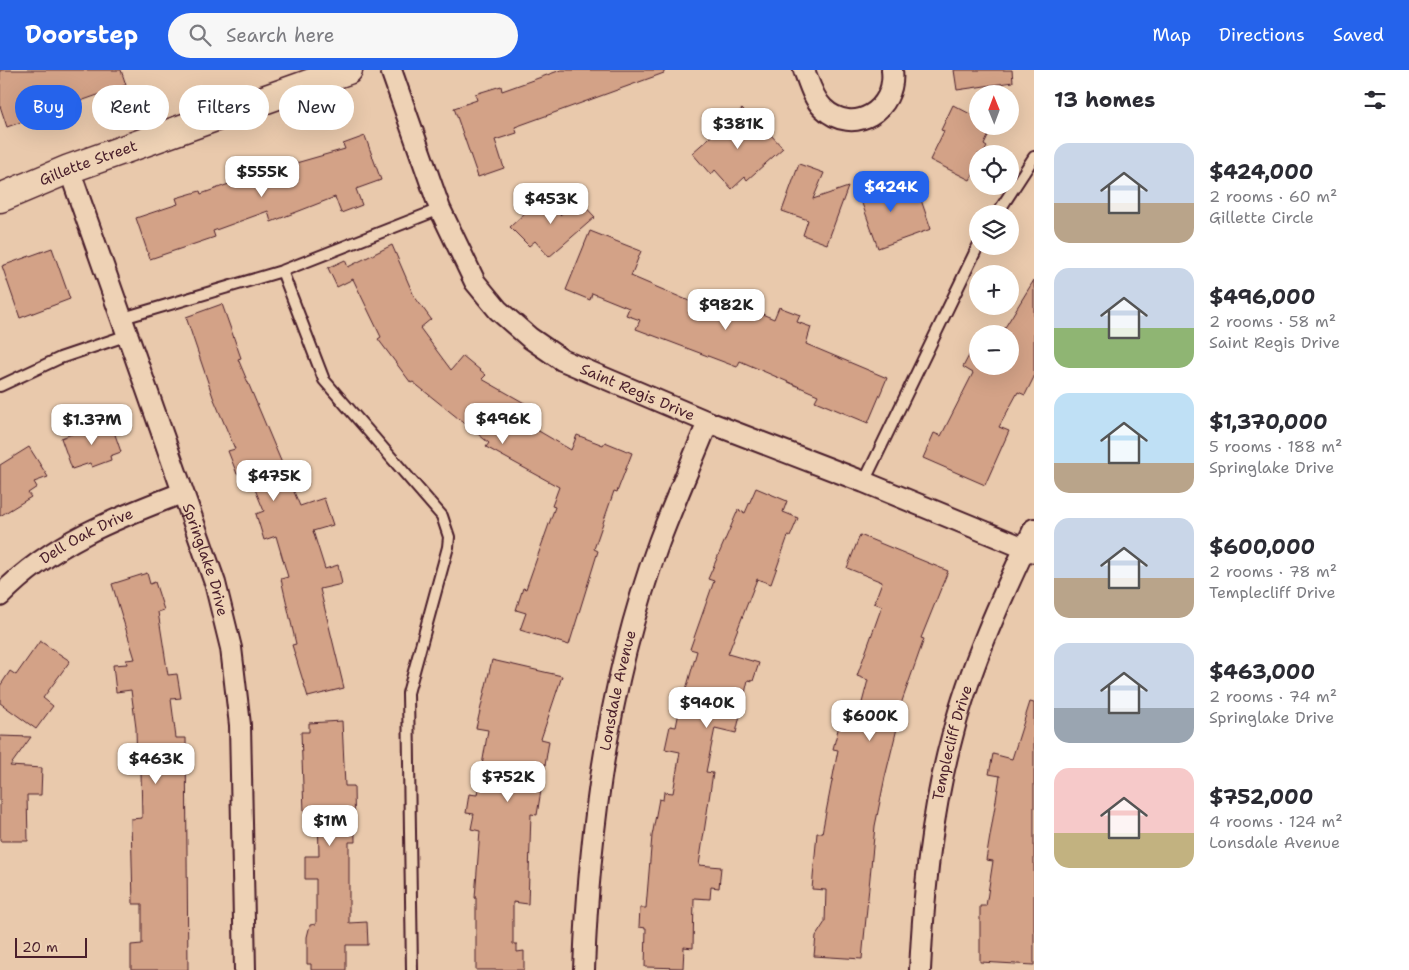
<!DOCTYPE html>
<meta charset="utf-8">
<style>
body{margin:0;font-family:"Shantell Sans",sans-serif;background:#f7f7f7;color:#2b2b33;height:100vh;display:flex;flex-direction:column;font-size:19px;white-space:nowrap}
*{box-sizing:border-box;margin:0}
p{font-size:16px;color:#7c7c81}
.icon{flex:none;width:28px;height:28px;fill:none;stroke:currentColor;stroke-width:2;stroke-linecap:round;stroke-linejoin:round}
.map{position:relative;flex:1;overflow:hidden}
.drawer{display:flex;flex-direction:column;background:#fff;width:375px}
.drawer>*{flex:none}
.hud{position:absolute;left:15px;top:15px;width:475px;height:45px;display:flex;gap:10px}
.needle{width:32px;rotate:359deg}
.controls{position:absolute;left:969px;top:15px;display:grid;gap:10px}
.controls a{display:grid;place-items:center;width:50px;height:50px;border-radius:50%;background:#fff;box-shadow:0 5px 20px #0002;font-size:25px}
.scale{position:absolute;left:15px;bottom:12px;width:72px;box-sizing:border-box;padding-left:5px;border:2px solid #4a1f2b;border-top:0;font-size:14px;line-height:18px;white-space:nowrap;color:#4a1f2b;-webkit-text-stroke:4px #eed2b5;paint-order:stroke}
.price{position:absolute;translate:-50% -42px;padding:0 11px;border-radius:10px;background:#fff;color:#222;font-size:16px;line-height:32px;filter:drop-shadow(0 1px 2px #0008)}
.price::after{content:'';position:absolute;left:50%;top:30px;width:15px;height:11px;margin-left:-8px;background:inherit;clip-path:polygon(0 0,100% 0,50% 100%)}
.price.selected{background:#2563eb;color:#fff}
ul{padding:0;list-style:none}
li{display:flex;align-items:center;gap:15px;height:125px;padding:0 20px}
li span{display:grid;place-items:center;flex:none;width:140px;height:100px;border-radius:15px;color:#555}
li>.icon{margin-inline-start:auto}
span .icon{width:60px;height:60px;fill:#fffc;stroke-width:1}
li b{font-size:21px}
h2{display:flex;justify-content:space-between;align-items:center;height:60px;padding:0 20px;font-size:21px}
.chip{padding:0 18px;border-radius:22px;background:#fff;box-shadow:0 5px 20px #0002;font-size:18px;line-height:45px}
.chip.selected{background:#2563eb;color:#fff}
header{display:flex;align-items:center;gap:30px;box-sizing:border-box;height:70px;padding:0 25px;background:#2563eb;color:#fff}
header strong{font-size:24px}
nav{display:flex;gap:28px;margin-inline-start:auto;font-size:18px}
.search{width:350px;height:45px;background:#f7f7f7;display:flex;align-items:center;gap:12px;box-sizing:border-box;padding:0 18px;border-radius:28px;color:#7c7c81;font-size:19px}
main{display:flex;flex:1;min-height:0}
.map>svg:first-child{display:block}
.building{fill:#d3a287;stroke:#4a1f2b}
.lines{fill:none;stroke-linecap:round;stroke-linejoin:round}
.lane-casing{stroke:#4a1f2b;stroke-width:14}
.street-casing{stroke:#4a1f2b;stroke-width:24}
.secondary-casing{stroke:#4a1f2b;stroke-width:31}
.lane{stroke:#eed2b5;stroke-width:10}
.street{stroke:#eed2b5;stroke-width:20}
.secondary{stroke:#eed2b5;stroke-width:28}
.labels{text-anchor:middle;stroke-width:4;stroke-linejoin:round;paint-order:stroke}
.street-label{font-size:15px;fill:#4a1f2b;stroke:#eed2b5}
</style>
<header>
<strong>Doorstep</strong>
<div class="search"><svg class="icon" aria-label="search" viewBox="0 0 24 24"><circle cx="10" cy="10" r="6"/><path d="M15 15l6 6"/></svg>Search here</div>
<nav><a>Map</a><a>Directions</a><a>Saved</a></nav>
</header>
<main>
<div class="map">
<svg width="1034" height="900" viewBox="0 0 1034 900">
<rect width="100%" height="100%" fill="#e9c9ac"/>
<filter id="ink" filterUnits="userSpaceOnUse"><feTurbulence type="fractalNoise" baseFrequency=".02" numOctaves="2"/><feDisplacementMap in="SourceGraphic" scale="10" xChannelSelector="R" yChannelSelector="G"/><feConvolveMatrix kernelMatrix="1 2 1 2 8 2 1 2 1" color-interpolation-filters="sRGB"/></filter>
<g filter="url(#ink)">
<g class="building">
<polygon points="0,0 121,0 126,15 7,57 0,36"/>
<polygon points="561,0 664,0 664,3 515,57 517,63 495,70 504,98 478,107 454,38 477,30 475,24 501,16 502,21"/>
<polygon points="954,0 1012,0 1013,12 957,20"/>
<polygon points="953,35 978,48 978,56 993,56 984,75 987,77 983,84 978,84 978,95 970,110 930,90 944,61 941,60"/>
<polygon points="742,39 754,52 757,50 783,78 747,110 745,107 732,119 715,100 711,105 692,83"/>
<polygon points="365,66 381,110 356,119 362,135 341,143 335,127 271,152 268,141 213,161 215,167 150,189 136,148 178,134 176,128 200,121 201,124 254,105 253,101 280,92 282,97 345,79 343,74"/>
<polygon points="799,94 824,103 813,129 848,117 827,174 803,165 808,150 782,141"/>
<polygon points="881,105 889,129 902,125 903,129 919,124 931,159 878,178 855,114"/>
<polygon points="543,126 560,145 578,129 595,147 549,187 535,171 529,176 510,157"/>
<polygon points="590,161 641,181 631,206 724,246 731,231 774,249 779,237 800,245 797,252 811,257 806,274 887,308 868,353 815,331 818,325 740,291 737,297 636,259 640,250 626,245 629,238 592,223 590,230 566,220"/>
<polygon points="392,175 414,226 431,249 420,258 451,300 463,286 486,305 482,309 528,335 520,350 571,380 577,365 603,375 605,372 632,383 617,422 614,421 594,479 598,481 569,575 520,560 526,543 516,540 523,518 526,519 555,437 552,436 559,417 486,377 489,373 413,312 411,313 378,269 381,267 353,209 337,217 328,198 345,190 348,197"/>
<polygon points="52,178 70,229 20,248 2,196"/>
<polygon points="1034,210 1034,307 1025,325 1018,322 999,357 1009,361 985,415 923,388 934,363 941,366 973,303 963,297 974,276 978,278 978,296 1010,296 1010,264 1001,264"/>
<polygon points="222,234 241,288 238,289 300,436 324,428 333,455 313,461 325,499 338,495 342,514 320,519 344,618 308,627 292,575 296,574 281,509 288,507 276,466 264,470 256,444 264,441 247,400 237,404 228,381 235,379 213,327 186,247"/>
<polygon points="110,350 121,382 110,386 111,390 92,397 90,393 72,399 61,368"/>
<polygon points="29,377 48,407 34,412 37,417 28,423 31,427 0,446 0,395"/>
<polygon points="756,418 787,431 783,442 798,448 790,467 788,466 771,514 757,509 728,584 759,593 753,611 748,610 736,663 715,658 706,702 713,703 699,795 721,797 719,818 711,817 710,829 694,828 693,878 684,877 683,898 645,897 646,858 639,857 640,838 646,838 652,766 659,729 663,730 664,722 673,723 680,682 665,679 670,656 676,657 683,622 685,623 697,581 690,579 714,511 708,509 738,440 745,443"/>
<polygon points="860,465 948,501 921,568 924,569 901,634 903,634 885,707 875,756 862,889 814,886 816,866 825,852 826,820 812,819 817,763 822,763 838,680 833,679 842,644 858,648 868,610 857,606 882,536 874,533 882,512 847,498"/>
<polygon points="147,503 150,514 155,512 164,540 158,542 168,605 177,604 181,628 171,629 176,668 186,668 188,900 131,900 131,875 142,874 142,834 133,834 131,749 142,748 141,701 137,701 136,658 131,620 116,622 113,595 127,594 126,590 135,589 112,514"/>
<polygon points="40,571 70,591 43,628 53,636 36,659 0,633 0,616 10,601 16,605"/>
<polygon points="492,590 562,606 541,669 549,671 537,745 531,744 528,834 513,832 513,874 517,874 517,882 524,881 524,900 476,900 476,828 475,828 480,761 471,759 474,744 466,743 469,724 477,725 488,660 476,658"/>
<polygon points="1030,632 1034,633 1034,895 980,892 980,836 986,836 993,791 986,790 1000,706 989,704 993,684 1012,689"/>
<polygon points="342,651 345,716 354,716 355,772 349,772 349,853 367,852 368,875 346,875 346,900 311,900 311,894 307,894 307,867 310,855 316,854 316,809 305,809 305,786 319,786 318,742 304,742 301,662 309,662 309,653"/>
<polygon points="0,666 31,667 10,696 42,698 41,725 27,725 28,771 0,771"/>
</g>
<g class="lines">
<defs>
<g id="lane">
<polyline points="997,144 1034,87"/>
<polyline points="282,201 440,139"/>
<polyline points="123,248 282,201 324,310 442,446 449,467 448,477 408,623 412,900"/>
<polyline points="0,316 60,288 128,265"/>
<polyline points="864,412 978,176"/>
</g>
<g id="street">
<path id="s1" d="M391,0L440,139L475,212L498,240L530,268L562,290L708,352L864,412L1034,482"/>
<path d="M804,0C809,13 813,28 823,38C853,67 897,40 892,0"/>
<path id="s2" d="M69,99L215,513L231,578L240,655L245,900"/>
<path id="s3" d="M0,526C51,473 116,448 182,423"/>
<path id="s4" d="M584,900C589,755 609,609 659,472C674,432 692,392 708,352"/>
<path id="s5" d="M920,900C924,821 931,744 952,667C970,596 1002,526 1034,459"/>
</g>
<g id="secondary">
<path id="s6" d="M0,128L69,99L348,0"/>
</g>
</defs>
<use href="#lane" class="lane-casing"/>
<use href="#street" class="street-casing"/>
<use href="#secondary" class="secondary-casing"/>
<use href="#lane" class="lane"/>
<use href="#street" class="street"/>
<use href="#secondary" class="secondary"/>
</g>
</g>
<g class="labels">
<g class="street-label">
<text dy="5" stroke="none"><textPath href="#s6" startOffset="95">Gillette Street</textPath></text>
<text dy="5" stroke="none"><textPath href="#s1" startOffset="428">Saint Regis Drive</textPath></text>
<text dy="5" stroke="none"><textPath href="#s3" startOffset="106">Dell Oak Drive</textPath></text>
<text dy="5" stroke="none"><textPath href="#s2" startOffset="414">Springlake Drive</textPath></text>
<text dy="5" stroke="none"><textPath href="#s4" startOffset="282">Lonsdale Avenue</textPath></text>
<text dy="5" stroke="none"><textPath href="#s5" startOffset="230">Templecliff Drive</textPath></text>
</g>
</g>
</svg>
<div class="controls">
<a><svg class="needle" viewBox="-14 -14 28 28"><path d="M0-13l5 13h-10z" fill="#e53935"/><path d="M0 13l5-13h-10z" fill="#7c7c81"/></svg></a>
<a><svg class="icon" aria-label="locate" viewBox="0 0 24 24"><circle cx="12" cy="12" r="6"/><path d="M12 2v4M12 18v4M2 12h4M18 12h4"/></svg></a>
<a><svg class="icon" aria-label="layers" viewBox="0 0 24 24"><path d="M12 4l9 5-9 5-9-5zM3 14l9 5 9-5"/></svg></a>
<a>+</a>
<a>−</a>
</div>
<div class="scale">20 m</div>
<b class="price" style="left:738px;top:80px">$381K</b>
<b class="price" style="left:262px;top:128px">$555K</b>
<b class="price selected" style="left:891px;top:143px">$424K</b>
<b class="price" style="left:551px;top:155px">$453K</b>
<b class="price" style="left:726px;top:261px">$982K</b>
<b class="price" style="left:503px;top:375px">$496K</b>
<b class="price" style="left:92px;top:376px">$1.37M</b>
<b class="price" style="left:274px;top:432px">$475K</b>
<b class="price" style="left:707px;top:659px">$940K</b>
<b class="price" style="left:870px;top:672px">$600K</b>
<b class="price" style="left:156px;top:715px">$463K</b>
<b class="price" style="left:508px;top:733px">$752K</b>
<b class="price" style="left:330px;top:777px">$1M</b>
<div class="hud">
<a class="chip selected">Buy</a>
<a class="chip">Rent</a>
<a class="chip">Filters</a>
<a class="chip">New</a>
</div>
</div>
<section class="drawer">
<h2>13 homes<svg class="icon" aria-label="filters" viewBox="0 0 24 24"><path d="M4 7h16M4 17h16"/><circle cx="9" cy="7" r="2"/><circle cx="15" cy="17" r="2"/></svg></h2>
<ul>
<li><span style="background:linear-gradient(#c9d6e8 60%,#b9a48a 0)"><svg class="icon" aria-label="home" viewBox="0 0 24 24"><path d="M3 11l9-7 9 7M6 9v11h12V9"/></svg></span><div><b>$424,000</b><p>2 rooms · 60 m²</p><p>Gillette Circle</p></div></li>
<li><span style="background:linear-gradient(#c9d6e8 60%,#8fb573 0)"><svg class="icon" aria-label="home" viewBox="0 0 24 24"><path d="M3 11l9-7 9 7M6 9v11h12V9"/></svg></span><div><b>$496,000</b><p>2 rooms · 58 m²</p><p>Saint Regis Drive</p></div></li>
<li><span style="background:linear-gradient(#bfe0f5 70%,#b9a48a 0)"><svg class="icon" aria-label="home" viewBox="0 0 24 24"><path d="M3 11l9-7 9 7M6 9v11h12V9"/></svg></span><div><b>$1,370,000</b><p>5 rooms · 188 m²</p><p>Springlake Drive</p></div></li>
<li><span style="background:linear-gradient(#c9d6e8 60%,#b9a48a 0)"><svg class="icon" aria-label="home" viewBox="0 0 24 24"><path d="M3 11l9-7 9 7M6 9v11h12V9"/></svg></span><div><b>$600,000</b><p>2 rooms · 78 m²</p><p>Templecliff Drive</p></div></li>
<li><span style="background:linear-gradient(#c9d6e8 65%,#9aa5b1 0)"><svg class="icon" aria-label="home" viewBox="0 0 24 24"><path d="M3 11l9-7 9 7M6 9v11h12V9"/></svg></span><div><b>$463,000</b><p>2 rooms · 74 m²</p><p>Springlake Drive</p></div></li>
<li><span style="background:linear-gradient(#f6c9c9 65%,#c2b280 0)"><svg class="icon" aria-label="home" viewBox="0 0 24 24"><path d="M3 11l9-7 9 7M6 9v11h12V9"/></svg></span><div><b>$752,000</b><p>4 rooms · 124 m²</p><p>Lonsdale Avenue</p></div></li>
</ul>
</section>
</main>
